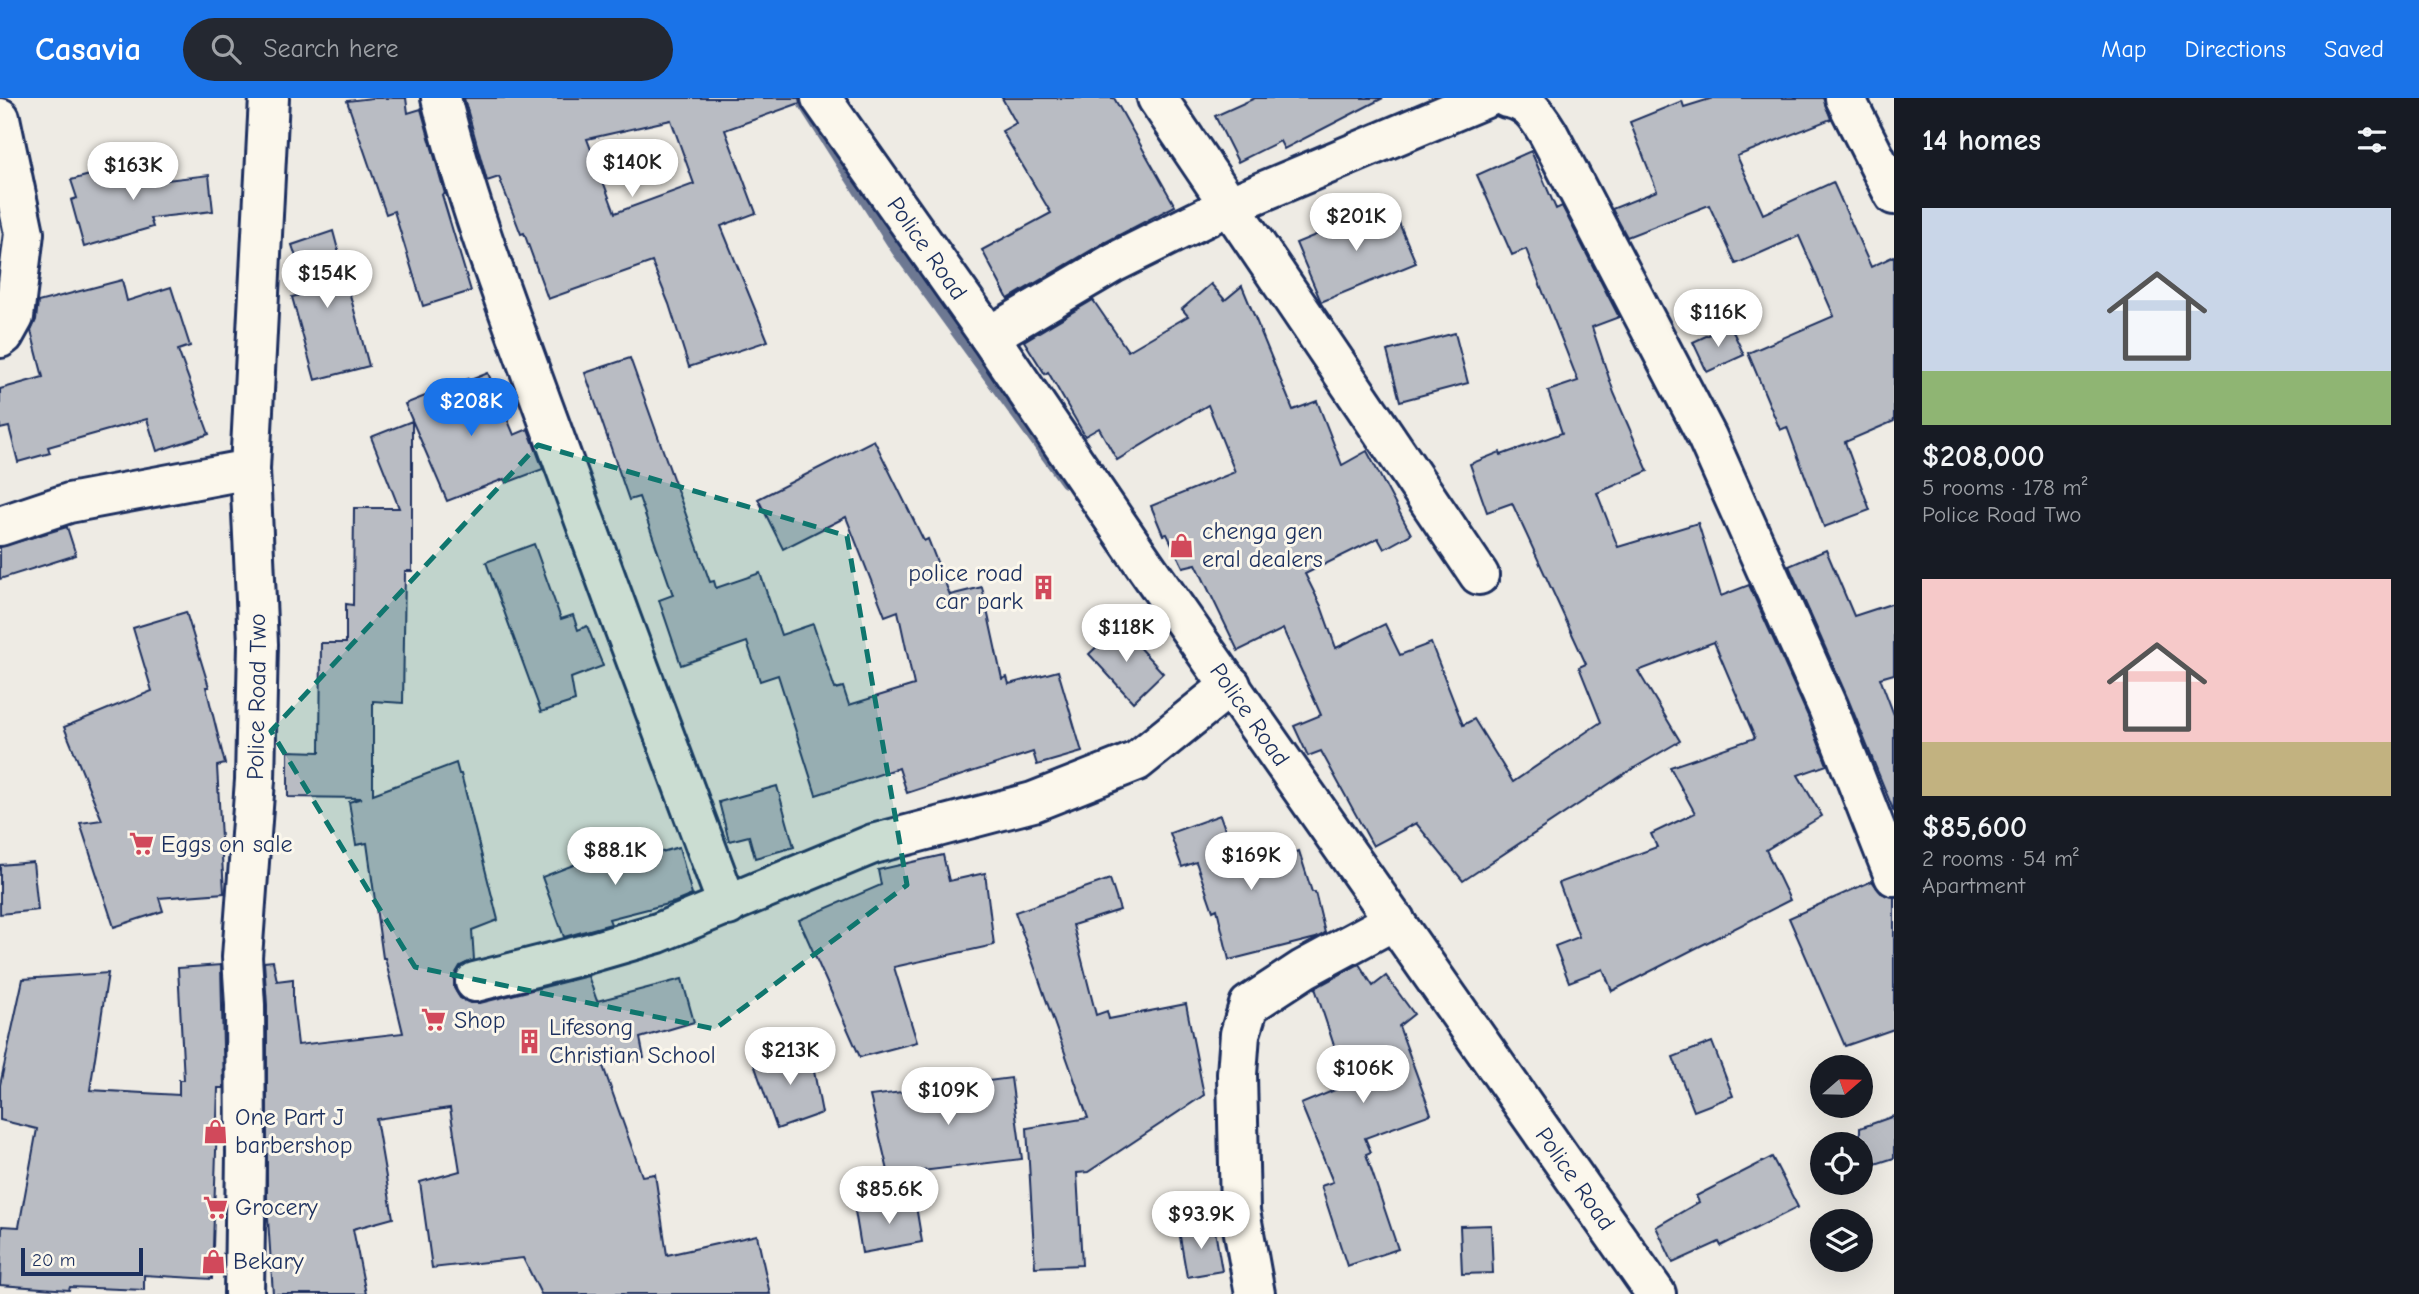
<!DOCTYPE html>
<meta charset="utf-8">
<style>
body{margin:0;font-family:"Comic Neue",sans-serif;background:#242831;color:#f1f3f6;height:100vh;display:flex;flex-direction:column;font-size:26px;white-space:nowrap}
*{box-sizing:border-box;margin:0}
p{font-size:23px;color:#9ea1a6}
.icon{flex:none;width:38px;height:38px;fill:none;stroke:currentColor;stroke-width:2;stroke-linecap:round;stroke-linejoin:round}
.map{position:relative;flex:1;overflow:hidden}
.panel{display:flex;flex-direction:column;background:#171b24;width:525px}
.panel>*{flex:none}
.needle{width:46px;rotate:70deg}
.tools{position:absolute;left:1810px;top:957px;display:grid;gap:14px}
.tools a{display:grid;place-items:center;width:63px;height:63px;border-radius:50%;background:#171b24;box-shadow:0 7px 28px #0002;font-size:35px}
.scale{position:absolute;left:21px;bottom:18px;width:122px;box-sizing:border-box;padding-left:7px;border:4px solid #1b2f5e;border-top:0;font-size:19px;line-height:24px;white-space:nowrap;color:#1b2f5e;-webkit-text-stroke:5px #fbf7ec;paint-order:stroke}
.price{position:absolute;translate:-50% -60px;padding:0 16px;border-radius:24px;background:#fff;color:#222;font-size:23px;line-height:46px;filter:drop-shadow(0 2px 4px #0008)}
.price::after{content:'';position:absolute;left:50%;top:42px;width:21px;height:16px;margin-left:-10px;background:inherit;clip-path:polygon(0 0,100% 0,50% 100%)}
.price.current{background:#1a73e8;color:#fff}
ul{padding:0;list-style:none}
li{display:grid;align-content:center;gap:14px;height:371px;padding:0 28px}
li span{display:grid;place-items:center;height:217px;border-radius:0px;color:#555}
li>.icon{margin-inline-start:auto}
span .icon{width:126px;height:126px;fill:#fffc;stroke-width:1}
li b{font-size:30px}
h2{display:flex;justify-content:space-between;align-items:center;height:84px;padding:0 28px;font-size:30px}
header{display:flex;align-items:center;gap:42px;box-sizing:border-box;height:98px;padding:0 35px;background:#1a73e8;color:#fff}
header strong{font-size:33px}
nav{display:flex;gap:38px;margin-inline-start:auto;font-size:24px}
.search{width:490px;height:63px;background:#242831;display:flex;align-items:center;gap:18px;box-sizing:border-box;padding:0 24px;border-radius:38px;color:#9ea1a6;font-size:26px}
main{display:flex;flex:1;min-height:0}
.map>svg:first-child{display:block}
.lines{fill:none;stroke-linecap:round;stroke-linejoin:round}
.stream{stroke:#6d7892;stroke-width:12}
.building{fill:#b9bcc3;stroke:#1b2f5e;stroke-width:2;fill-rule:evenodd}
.minor-casing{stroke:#1b2f5e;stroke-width:44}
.minor{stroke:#fbf7ec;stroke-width:38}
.marked{fill:#0f766e;fill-opacity:0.2;stroke:#0f766e;stroke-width:5;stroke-dasharray:14 9;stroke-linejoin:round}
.labels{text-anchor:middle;stroke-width:6;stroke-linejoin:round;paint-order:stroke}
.street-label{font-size:24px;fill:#1b2f5e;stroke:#fbf7ec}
.poi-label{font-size:24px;fill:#1b2f5e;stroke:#fbf7ec;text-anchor:start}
</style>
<header>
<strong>Casavia</strong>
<div class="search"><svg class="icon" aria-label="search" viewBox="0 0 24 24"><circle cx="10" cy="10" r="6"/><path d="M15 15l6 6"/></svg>Search here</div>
<nav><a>Map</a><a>Directions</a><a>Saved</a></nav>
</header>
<main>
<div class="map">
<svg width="1894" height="1196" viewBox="0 0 1894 1196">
<rect width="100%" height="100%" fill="#eeebe4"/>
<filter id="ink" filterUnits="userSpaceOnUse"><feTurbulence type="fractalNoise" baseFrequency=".0143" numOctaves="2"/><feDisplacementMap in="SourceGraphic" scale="14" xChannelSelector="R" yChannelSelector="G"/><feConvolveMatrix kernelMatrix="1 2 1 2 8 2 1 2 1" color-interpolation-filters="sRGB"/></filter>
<g filter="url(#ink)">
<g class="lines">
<polyline class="stream" points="800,0 897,152 1066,384"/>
</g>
<g class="building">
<polygon points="372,0 406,0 408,15 421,11 445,96 442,97 471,193 423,208 394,113 386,116 347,3"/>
<path d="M464,0H799L800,5L725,32L756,115L721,128L768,243L689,269L669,206L652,164L548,201L524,135L521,136L499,79L487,83ZM671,22L694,86L615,115L587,41Z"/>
<polygon points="1002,0 1114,0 1175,108 1102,146 1008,201 982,152 1051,115 1002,33 1016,25"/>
<polygon points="1255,0 1383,0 1284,51 1280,43 1238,64 1215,18"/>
<polygon points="1713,0 1823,0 1831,21 1737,58 1763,116 1833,84 1871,169 1894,158 1894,323 1845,344 1870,412 1824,429 1787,329 1780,332 1748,255 1834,218 1799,138 1736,166 1709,107 1627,139 1612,111 1657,93 1630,24 1682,3 1684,9"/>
<polygon points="1531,53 1556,111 1562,108 1619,219 1592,229 1614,295 1648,373 1597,395 1618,449 1698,425 1721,498 1749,487 1808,618 1827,667 1798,677 1822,718 1766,752 1790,802 1612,893 1603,871 1569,884 1555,848 1579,839 1559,785 1657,749 1651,736 1695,715 1670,669 1755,640 1714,544 1638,573 1680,643 1624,676 1463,783 1416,725 1373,748 1321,653 1308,658 1294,628 1321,617 1283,531 1238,553 1196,466 1183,469 1167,436 1163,437 1151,408 1235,374 1208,307 1117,362 1099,330 1085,338 1048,274 1045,276 1024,243 1093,202 1128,253 1188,218 1182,211 1211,186 1225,202 1242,188 1293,312 1317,303 1342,367 1367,353 1411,436 1384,451 1378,440 1305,476 1321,508 1336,550 1385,526 1400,557 1431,545 1463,627 1474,621 1513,684 1601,624 1579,569 1586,566 1512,405 1487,414 1470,366 1500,354 1501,357 1562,335 1548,293 1578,283 1526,151 1512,157 1477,77"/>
<polygon points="135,65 141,85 209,77 213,113 150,120 153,129 84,149 71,102 77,100 71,82"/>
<polygon points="1391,106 1416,165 1321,204 1296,145"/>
<polygon points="333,133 369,268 315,282 292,199 308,195 292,147"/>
<polygon points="122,182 127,203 171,189 190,248 178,252 209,336 157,353 147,321 48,349 50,355 18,364 9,329 0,331 0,291 43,279 31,233 36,222 38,204"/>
<polygon points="1730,227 1744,257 1707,274 1693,244"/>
<polygon points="1455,235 1468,285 1400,303 1387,253"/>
<polygon points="630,260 710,484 714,483 716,490 760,475 781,537 813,526 835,591 843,589 849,607 914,587 898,513 885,518 846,419 783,451 758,401 874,342 924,443 928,441 950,497 982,489 1002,581 1007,579 1009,586 1058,573 1082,654 1037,667 1033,654 907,695 899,670 816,697 778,577 760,583 747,544 681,567 659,502 673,497 639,399 629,402 585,275"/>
<polygon points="488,275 514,337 528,331 543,371 506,385 504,381 447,403 405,306 468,281 468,283"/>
<polygon points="412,323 412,473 405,473 403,605 373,603 373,696 456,665 459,676 461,676 498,822 472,832 474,862 460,868 454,879 454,890 460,900 470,905 480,905 588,878 597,903 682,881 694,924 640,940 644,960 603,968 642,1078 655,1076 667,1157 757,1137 770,1196 541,1196 523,1160 432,1170 420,1084 460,1073 450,1010 376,1021 393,1120 353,1131 366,1196 273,1196 267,1106 267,907 264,864 273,863 277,883 293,881 293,904 298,947 403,935 385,860 383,860 367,745 356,747 349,704 362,700 288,699 288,653 320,654 321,545 346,545 346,506 353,507 354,410 399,410 371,339"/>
<polygon points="67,429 76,457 0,481 0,449"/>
<polygon points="534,446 561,521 573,517 578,532 587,528 603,568 571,580 575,603 541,614 486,464"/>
<polygon points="1826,452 1854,518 1894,505 1894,576 1880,580 1894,617 1894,714 1848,601 1789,468"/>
<polygon points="186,514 209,589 206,589 225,666 217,668 224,795 159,800 163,813 114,829 80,725 102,722 64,629 152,593 133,530"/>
<polygon points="1119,528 1163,575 1133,604 1089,556"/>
<polygon points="777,688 794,749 755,760 749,738 729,743 719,704"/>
<polygon points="1220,717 1240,773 1299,753 1312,794 1315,794 1325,835 1316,840 1229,862 1217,811 1213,813 1196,764 1182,769 1170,735"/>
<polygon points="638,747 641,760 679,749 692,797 675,804 609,821 611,826 564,839 542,779 602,756"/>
<polygon points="943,757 949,783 985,775 994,847 894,869 917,944 860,959 799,822 881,787 878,772"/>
<polygon points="33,764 38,812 0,816 0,767"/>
<polygon points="1110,781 1120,812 1073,827 1096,917 1107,913 1109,921 1186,906 1204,997 1088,1074 1077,1075 1082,1167 1035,1169 1027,1030 1088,1020 1015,814"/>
<polygon points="1872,783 1881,795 1894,799 1894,931 1845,948 1789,820"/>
<polygon points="1359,866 1373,888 1386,878 1414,916 1399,928 1431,1016 1365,1040 1371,1054 1366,1056 1398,1151 1347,1168 1321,1088 1333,1084 1301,1006 1347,987 1315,890"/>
<polygon points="221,867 224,990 218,990 212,1181 144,1177 144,1192 70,1189 69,1192 0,1187 2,1128 19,1129 37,1031 0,1022 0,987 23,881 108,875 90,992 179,997 179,982 184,982 178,870"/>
<polygon points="1712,944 1733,998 1694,1013 1673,959"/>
<polygon points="809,947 822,1015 777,1031 754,966"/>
<polygon points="1011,980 1022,1061 889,1077 870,998"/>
<polygon points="1894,1018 1894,1060 1860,1071 1860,1030"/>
<polygon points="1772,1059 1798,1109 1721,1148 1719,1144 1673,1165 1656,1129 1699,1104 1696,1098"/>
<polygon points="915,1102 922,1144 862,1155 855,1113"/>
<polygon points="1214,1127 1222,1173 1187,1179 1179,1133"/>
<polygon points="1491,1127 1493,1175 1462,1176 1460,1128"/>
</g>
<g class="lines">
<defs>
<g id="minor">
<path d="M441,0C467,106 507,209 544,311C604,477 666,643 728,808"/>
<path id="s1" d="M821,0L989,238L1147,470L1656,1196"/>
<polyline points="1157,0 1479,477"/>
<path d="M1507,0C1528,2 1538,19 1548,35L1707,339L1828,610L1894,778"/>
<polyline points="1845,0 1894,97"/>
<polyline points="0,20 24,135 14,219 4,237 0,240"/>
<polyline points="989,238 1113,165 1228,108 1486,0"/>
<polyline points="0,428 69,405 250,371"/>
<polyline points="475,884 582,857 658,835 873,746 1033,704 1137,663 1231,587"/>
<path id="s2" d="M244,1196L246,1055L245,907L242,859L255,682L258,546L250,371L269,0"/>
<polyline points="1255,1196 1240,1113 1237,976 1240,936 1249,907 1304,871 1395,822"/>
</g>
</defs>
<use href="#minor" class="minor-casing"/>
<use href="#minor" class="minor"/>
</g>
</g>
<path class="marked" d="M538,347L847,438L907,787L715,931L415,869L271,633Z"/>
<defs>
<symbol id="shop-bare" viewBox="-9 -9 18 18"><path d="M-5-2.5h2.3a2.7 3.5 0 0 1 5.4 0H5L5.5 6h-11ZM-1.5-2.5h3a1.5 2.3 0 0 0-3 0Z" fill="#d1495b" stroke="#fbf7ec" stroke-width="2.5" paint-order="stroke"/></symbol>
<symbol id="building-bare" viewBox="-9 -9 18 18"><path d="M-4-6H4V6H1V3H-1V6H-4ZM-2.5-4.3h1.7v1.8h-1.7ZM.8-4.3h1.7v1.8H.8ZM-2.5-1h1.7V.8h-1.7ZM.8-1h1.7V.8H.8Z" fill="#d1495b" stroke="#fbf7ec" stroke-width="2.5" paint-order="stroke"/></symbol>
<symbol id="supermarket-bare" viewBox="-9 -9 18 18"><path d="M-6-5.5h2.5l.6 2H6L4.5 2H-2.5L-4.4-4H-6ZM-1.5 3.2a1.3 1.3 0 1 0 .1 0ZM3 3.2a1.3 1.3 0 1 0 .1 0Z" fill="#d1495b" stroke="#fbf7ec" stroke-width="2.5" paint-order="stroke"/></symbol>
</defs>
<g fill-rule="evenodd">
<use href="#shop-bare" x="1164" y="430" width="35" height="35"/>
<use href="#building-bare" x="1026" y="472" width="35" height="35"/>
<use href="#supermarket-bare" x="124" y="728" width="35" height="35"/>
<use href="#supermarket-bare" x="416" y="904" width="35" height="35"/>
<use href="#building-bare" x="512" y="926" width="35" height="35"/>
<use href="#shop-bare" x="198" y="1016" width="35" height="35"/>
<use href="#supermarket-bare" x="198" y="1092" width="35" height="35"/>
<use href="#shop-bare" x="196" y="1146" width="35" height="35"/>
</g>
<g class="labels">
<g class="street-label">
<text dy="8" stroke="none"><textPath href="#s1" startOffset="184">Police Road</textPath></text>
<text dy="8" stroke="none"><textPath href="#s2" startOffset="598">Police Road Two</textPath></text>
<text dy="8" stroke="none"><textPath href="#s1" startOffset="751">Police Road</textPath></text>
<text dy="8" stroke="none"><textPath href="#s1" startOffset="1318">Police Road</textPath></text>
</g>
<g class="poi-label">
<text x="1202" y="441">chenga gen<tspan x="1202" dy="28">eral dealers</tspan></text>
<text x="1023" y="483" text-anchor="end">police road<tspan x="1023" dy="28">car park</tspan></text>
<text x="161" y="754">Eggs on sale</text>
<text x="454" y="930">Shop</text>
<text x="549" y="937">Lifesong<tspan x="549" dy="28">Christian School</tspan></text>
<text x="235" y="1027">One Part J<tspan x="235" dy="28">barbershop</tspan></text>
<text x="235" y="1117">Grocery</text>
<text x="233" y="1171">Bekary</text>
</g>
</g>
</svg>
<div class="tools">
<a><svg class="needle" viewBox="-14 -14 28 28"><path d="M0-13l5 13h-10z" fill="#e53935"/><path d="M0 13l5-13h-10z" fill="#9ea1a6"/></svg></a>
<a><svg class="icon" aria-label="locate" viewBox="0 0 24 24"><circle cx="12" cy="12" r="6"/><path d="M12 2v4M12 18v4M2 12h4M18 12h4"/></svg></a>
<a><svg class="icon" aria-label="layers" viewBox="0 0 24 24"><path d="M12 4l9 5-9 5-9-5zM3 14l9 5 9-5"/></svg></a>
</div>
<div class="scale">20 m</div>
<b class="price" style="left:632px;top:101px">$140K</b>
<b class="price" style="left:133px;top:104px">$163K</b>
<b class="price" style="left:1356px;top:155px">$201K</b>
<b class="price" style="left:327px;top:212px">$154K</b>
<b class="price" style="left:1718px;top:251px">$116K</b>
<b class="price current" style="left:471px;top:340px">$208K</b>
<b class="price" style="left:1126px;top:566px">$118K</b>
<b class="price" style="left:615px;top:789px">$88.1K</b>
<b class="price" style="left:1251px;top:794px">$169K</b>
<b class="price" style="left:790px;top:989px">$213K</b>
<b class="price" style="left:1363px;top:1007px">$106K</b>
<b class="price" style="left:948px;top:1029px">$109K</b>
<b class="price" style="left:889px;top:1128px">$85.6K</b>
<b class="price" style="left:1201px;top:1153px">$93.9K</b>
</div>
<section class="panel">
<h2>14 homes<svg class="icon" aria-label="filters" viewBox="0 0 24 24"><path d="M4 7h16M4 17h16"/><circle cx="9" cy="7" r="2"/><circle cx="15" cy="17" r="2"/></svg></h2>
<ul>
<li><span style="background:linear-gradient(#c9d6e8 75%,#8fb573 0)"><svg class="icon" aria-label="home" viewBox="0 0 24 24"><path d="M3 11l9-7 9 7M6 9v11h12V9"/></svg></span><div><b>$208,000</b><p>5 rooms · 178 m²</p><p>Police Road Two</p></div></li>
<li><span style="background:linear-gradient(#f6c9c9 75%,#c2b280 0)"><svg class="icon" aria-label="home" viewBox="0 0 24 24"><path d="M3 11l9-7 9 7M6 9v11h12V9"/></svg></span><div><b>$85,600</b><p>2 rooms · 54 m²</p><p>Apartment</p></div></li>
</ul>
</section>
</main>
